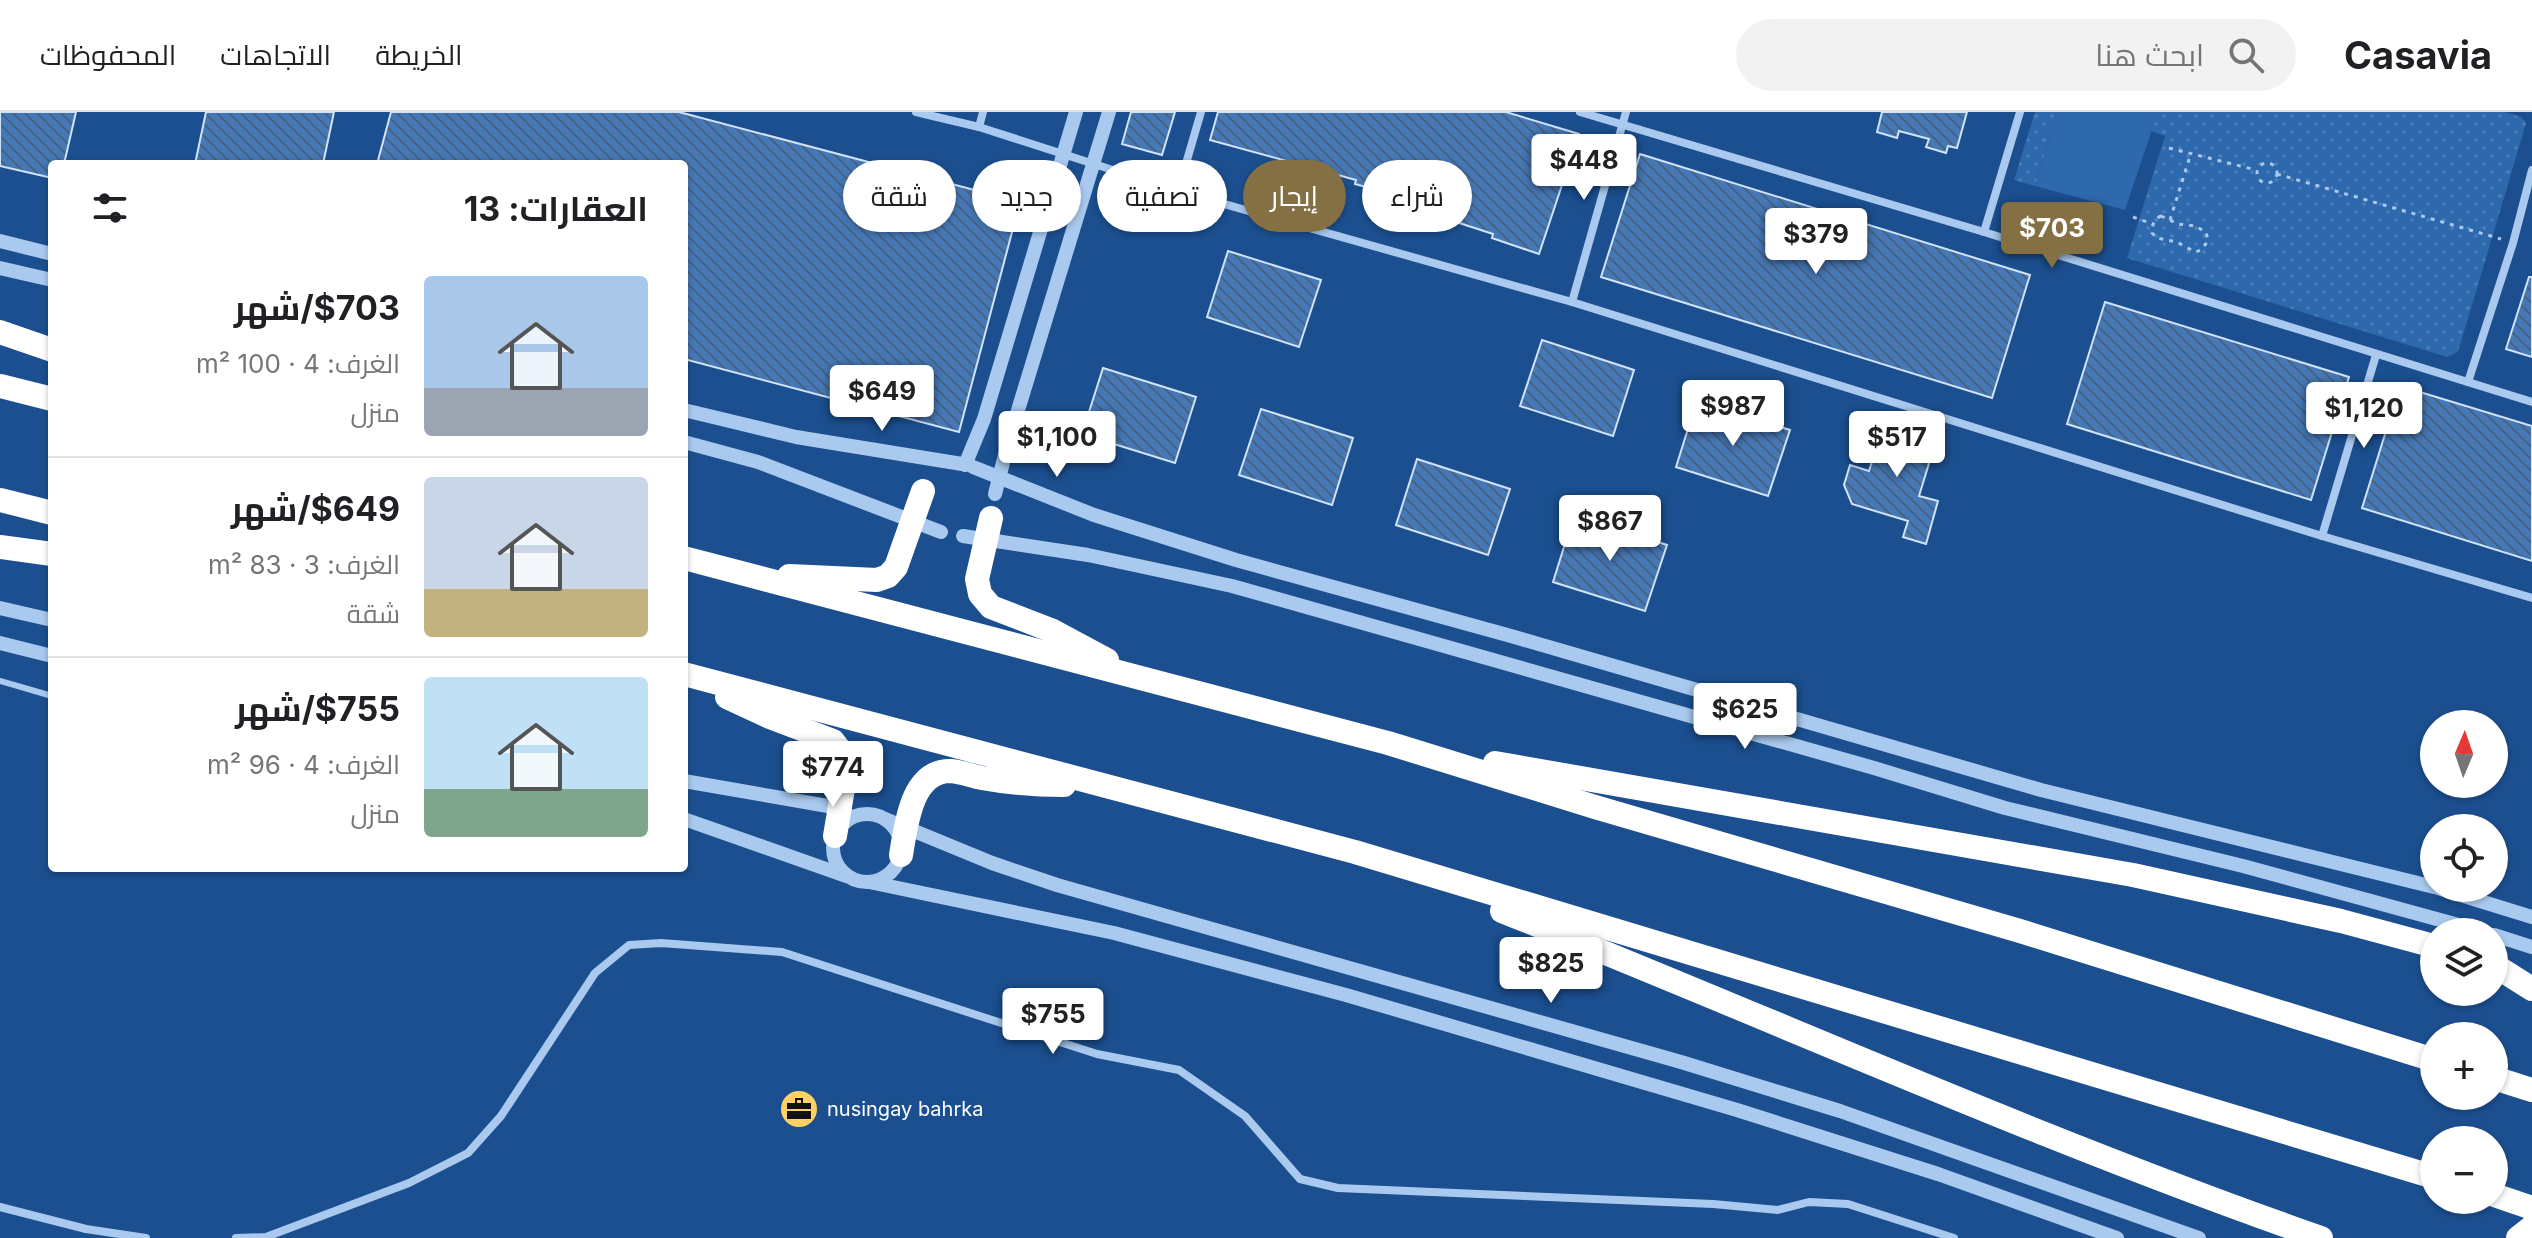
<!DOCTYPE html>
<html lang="ar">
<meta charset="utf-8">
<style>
body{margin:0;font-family:Inter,Cairo,sans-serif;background:#f2f2f2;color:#202124;direction:rtl;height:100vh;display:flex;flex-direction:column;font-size:30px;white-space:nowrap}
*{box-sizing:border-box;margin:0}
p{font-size:26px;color:#757577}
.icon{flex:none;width:44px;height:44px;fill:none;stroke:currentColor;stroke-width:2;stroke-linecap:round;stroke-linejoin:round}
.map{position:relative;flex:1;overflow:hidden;direction:ltr}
.side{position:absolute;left:48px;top:48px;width:640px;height:712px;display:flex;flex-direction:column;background:#fff;border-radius:8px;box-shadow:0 2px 6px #0004;direction:rtl}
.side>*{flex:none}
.top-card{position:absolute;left:712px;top:48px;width:760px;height:72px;direction:rtl;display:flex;gap:16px}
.needle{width:52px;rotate:2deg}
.controls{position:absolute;left:2420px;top:598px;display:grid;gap:16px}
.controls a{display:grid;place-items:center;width:88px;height:88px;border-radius:50%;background:#fff;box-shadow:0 2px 6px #0004;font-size:40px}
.price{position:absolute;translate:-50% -68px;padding:0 18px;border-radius:8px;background:#fff;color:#222;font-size:26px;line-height:52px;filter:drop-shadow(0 2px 4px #0008)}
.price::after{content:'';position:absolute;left:50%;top:48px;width:24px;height:18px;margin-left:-12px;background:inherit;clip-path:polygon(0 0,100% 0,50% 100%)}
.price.selected{background:#847042;color:#fff}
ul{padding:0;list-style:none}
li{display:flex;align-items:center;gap:24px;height:200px;padding:0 40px}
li+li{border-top:2px solid #e0e0e0}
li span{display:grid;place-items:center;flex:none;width:224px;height:160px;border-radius:8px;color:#555}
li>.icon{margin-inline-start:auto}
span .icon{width:96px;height:96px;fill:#fffc;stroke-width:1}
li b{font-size:34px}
h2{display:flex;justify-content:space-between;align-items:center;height:96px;padding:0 40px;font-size:34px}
.chip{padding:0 28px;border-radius:36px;background:#fff;box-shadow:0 2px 6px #0004;font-size:28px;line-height:72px}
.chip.selected{background:#847042;color:#fff}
header{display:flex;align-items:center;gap:48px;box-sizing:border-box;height:112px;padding:0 40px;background:#fff;border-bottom:2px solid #e0e0e0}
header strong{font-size:38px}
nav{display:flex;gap:44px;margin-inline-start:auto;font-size:28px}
.search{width:560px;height:72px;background:#f2f2f2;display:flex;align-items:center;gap:20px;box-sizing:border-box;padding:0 28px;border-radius:44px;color:#757577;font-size:30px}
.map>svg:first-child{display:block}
.park{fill:url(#park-dots)}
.garden{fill:#2e69ad}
.building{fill:url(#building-back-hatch);stroke:#cfe3fa;stroke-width:2}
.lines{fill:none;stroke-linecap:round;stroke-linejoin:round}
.path{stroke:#a9c9ee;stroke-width:3;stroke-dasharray:4 6;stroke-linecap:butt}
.service{stroke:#a9c9ee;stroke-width:6}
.minor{stroke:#a9c9ee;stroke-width:8}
.tertiary{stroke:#a9c9ee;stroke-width:14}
.motorway{stroke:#fff;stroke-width:24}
.labels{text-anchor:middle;stroke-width:7;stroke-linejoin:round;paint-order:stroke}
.poi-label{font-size:20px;fill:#fff;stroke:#1b4f8f;text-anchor:start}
</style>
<header>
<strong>Casavia</strong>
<div class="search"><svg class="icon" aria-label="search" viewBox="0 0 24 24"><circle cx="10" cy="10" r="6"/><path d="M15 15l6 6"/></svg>ابحث هنا</div>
<nav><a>الخريطة</a><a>الاتجاهات</a><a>المحفوظات</a></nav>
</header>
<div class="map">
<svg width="2532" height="1126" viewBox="0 0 2532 1126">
<defs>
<pattern id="park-dots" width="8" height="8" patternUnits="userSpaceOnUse" patternTransform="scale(2)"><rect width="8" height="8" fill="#2e69ad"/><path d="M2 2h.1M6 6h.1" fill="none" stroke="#4d80b9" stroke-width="1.8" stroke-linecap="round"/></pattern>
<pattern id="building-back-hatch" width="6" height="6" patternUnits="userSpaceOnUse" patternTransform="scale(2)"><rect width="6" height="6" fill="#4478b7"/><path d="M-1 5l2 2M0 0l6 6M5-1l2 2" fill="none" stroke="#486282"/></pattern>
</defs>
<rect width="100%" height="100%" fill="#1b4f8f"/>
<g class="park">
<polygon points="2035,0 2057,0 2035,74 2014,68"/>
<polygon points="2158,0 2505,0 2521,5 2526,11 2525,15 2458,240 2447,245 2127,146 2165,24 2151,19"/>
</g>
<polygon class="garden" points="2057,0 2158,0 2125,98 2035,74"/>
<g class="building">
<polygon points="0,0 76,0 64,52 52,52 52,66 0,54"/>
<polygon points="206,0 334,0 323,52 195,52"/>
<polygon points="391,0 679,0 1020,90 959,320 684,247 684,52 377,52"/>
<polygon points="1131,0 1175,0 1162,43 1122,32"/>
<polygon points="1218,0 1506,0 1579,22 1539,142 1492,126 1493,122 1441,105 1444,96 1355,72 1356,68 1210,28"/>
<polygon points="1882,0 1967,0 1957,36 1948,34 1946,41 1926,35 1929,27 1899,19 1897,26 1877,20"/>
<polygon points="1640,42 2030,163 1992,286 1601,165"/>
<polygon points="1228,139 1321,168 1299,235 1207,205"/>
<polygon points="2529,165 2532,165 2532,245 2506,237"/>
<polygon points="2105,190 2349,265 2311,388 2067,312"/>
<polygon points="1542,228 1634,258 1613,324 1520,294"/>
<polygon points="1103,256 1196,285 1175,351 1082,322"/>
<polygon points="2400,274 2532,314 2532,449 2362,396"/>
<polygon points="1697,288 1790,318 1768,384 1676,355"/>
<polygon points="1261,297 1353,326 1332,393 1239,363"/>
<polygon points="1885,307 1938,322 1919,384 1938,389 1926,432 1903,425 1908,409 1852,392 1844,373 1850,353 1869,359"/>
<polygon points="1417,347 1510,377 1488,443 1396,413"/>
<polygon points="1574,403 1667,433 1645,499 1553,470"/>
</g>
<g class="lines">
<g class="path">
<polyline points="2169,36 2256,58"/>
<circle cx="2267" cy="61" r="10"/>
<polyline points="2277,62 2501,127"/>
<path d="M2161,104L2178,112L2195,114L2206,120L2208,129L2201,138L2195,140L2177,130L2157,126L2152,121C2152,113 2154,107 2161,104Z"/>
<polyline points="2133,105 2153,112"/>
<polyline points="2170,108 2191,41"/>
</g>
<polyline class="service" points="0,569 52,584"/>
<g class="minor">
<polyline points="916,0 979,15 1178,79 1572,190 2322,424 2532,486"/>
<polyline points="1580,0 1984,120 2532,290"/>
<polyline points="979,15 983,0"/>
<polyline points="1178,79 1201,0"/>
<polyline points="1984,120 2020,0"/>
<polyline points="1572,190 1626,0"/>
<polyline points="2468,270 2513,131 2532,58"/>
<polyline points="2322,424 2376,243"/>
<polyline points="0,1095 86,1117 146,1126"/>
<polyline points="236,1126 266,1125 409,1071 468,1041 501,1004 595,861 629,833 661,831 782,840 1097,942 1179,958 1245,1004 1300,1067 1338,1076 1713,1092 1778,1098 1809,1090 1848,1092 1954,1126"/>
</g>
<g class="tertiary">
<polyline points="0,129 52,142"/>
<polyline points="0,156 52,168"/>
<polyline points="684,298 796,325 962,352"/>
<polyline points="684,330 758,350 941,420"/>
<polyline points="965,353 984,307 1076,0"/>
<polyline points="973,355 1094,403 1236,448 1511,524 2041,678 2434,775"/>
<polyline points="995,382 1008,331 1109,0"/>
<polyline points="963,424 1088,443 1232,474 1874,656 2005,696 2243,754 2484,820"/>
<polyline points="0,496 52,508"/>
<polyline points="0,531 52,544"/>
<polyline points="684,669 845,697"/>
<circle cx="867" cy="736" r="34"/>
<polyline points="684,707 846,764"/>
<polyline points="885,707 992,751 1057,773 1681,950 1840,999 2199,1126"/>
<polyline points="869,770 1114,821 1346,883 1737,998 1938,1062 2117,1126"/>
<polyline points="2438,776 2532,805"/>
<polyline points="2494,823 2532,835"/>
</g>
<g class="motorway">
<polyline points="0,220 52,238"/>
<polyline points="0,274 52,287"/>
<polyline points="0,388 52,401"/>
<polyline points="991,406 977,467 980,482 991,495 1053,519 1107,548"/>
<polyline points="0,435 52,442"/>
<polyline points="684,446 1388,631 1595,695 2020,819 2434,948"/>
<polyline points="789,464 877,468 888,464 896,455 923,379"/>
<polyline points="684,562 1355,740 2434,1065"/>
<polyline points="727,585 770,605 833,629 843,642 846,659 835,724"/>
<polyline points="1495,651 2133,763 2341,809 2434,834"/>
<path d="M901,743C906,714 911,658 951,659C962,660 972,664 982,666C1009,671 1036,673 1064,673"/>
<path d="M1502,799C1775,908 2043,1029 2321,1126"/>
<polyline points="2494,853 2532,877"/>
<polyline points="2494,966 2532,978"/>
<polyline points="2494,1083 2532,1096"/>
<polyline points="2518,1126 2532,1115"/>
</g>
</g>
<defs>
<symbol id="office-disc" viewBox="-11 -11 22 22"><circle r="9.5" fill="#ffd166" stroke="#1b4f8f"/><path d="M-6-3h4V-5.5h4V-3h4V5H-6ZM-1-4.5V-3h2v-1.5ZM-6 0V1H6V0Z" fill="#111"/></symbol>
</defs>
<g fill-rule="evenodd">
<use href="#office-disc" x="777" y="975" width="44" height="44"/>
</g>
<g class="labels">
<g class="poi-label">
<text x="827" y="1004">nusingay bahrka</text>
</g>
</g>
</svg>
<div class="controls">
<a><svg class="needle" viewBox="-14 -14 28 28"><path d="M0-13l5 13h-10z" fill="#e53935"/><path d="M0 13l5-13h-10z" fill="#757577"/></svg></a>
<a><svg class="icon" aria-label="locate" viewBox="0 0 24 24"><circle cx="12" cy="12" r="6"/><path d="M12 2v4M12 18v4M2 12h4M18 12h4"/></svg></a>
<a><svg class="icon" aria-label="layers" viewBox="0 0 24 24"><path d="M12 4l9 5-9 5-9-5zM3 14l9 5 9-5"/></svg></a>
<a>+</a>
<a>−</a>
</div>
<b class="price" style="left:1584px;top:90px">$448</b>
<b class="price selected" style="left:2052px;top:158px">$703</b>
<b class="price" style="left:1816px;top:164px">$379</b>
<b class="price" style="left:882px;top:321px">$649</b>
<b class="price" style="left:1733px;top:336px">$987</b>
<b class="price" style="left:2364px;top:338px">$1,120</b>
<b class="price" style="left:1057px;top:367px">$1,100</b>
<b class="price" style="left:1897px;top:367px">$517</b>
<b class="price" style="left:1610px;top:451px">$867</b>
<b class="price" style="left:1745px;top:639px">$625</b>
<b class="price" style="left:833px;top:697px">$774</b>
<b class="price" style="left:1551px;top:893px">$825</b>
<b class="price" style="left:1053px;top:944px">$755</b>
<div class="top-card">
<a class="chip">شراء</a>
<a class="chip selected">إيجار</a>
<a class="chip">تصفية</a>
<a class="chip">جديد</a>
<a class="chip">شقة</a>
</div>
<section class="side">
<h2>العقارات: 13<svg class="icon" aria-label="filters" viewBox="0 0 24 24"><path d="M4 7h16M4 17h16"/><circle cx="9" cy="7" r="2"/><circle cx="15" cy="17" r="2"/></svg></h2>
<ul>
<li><span style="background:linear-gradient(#a9c7e8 70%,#9aa5b1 0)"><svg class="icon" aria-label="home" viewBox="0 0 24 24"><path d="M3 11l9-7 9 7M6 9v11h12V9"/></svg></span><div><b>$703/شهر</b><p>الغرف: 4 · 100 m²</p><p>منزل</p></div></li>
<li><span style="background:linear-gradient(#c9d6e8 70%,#c2b280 0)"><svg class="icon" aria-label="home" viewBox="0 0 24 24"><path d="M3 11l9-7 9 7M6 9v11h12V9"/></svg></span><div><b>$649/شهر</b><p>الغرف: 3 · 83 m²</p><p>شقة</p></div></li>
<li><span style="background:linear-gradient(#bfe0f5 70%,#7fa58c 0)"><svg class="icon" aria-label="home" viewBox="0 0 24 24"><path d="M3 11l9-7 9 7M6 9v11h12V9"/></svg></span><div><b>$755/شهر</b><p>الغرف: 4 · 96 m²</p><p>منزل</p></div></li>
</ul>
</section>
</div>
